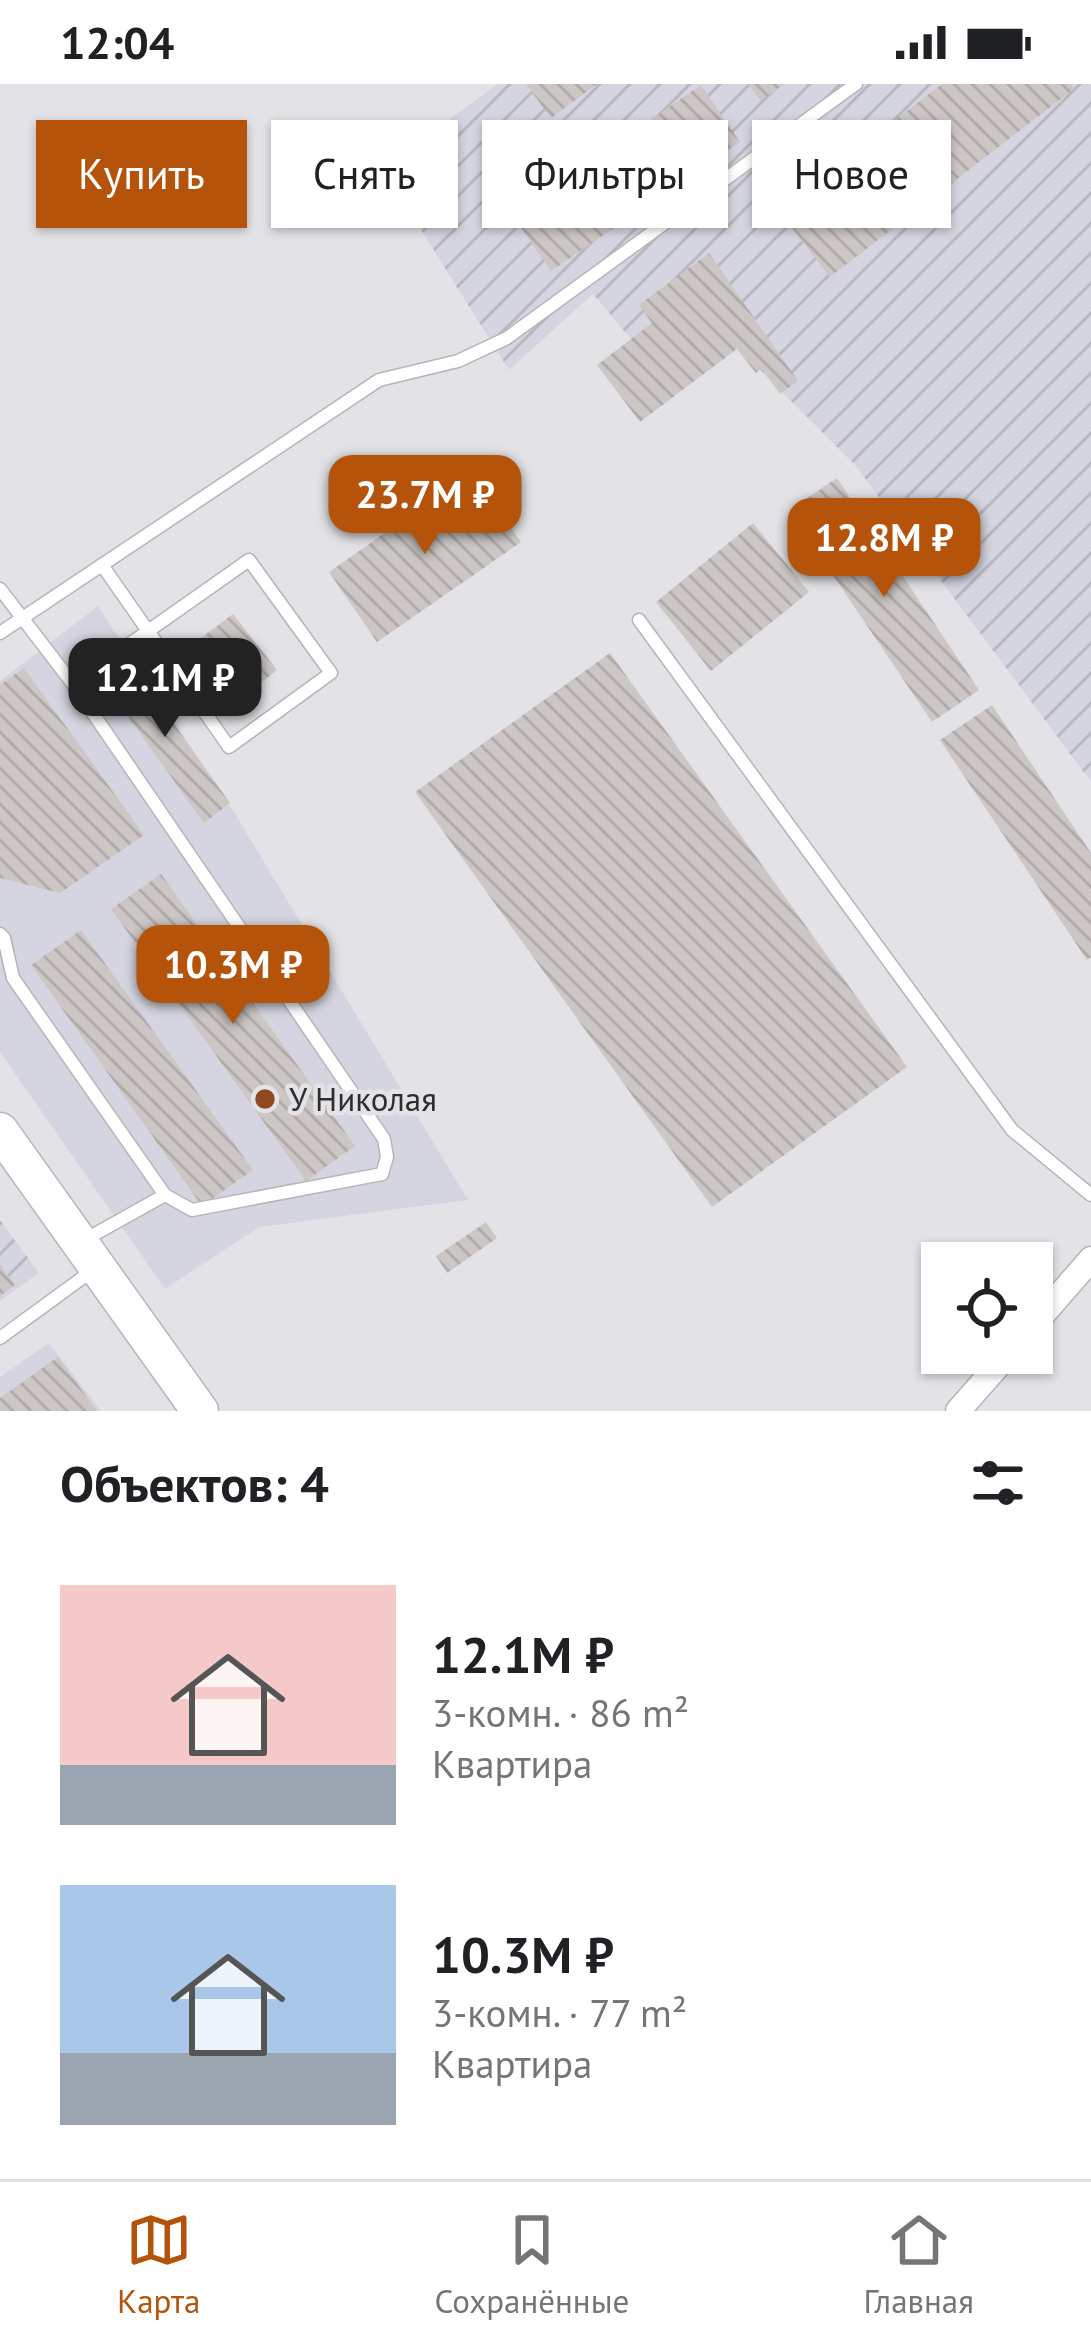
<!DOCTYPE html>
<html lang="ru">
<meta charset="utf-8">
<style>
body{margin:0;font-family:"PT Sans",sans-serif;background:#f6f6f6;color:#202124;height:100vh;display:flex;flex-direction:column;font-size:45px;white-space:nowrap}
*{box-sizing:border-box;margin:0}
p{font-size:39px;color:#757577}
.icon{flex:none;width:66px;height:66px;fill:none;stroke:currentColor;stroke-width:2;stroke-linecap:round;stroke-linejoin:round}
.map{position:relative;height:1327px;overflow:hidden}
.drawer{display:flex;flex-direction:column;background:#fff;flex:1}
.drawer>*{flex:none}
.hud{position:absolute;left:36px;top:36px;width:1020px;height:108px;display:flex;gap:24px}
.controls{position:absolute;left:921px;top:1158px;display:grid;gap:24px}
.controls a{display:grid;place-items:center;width:132px;height:132px;border-radius:0px;background:#fff;box-shadow:0 3px 9px #0004;font-size:60px}
.price{position:absolute;translate:-50% -102px;padding:0 27px;border-radius:24px;background:#b45309;color:#fff;font-size:39px;line-height:78px;filter:drop-shadow(0 3px 6px #0008)}
.price::after{content:'';position:absolute;left:50%;top:72px;width:36px;height:27px;margin-left:-18px;background:inherit;clip-path:polygon(0 0,100% 0,50% 100%)}
.price.current{background:#222;color:#fff}
ul{padding:0;list-style:none}
li{display:flex;align-items:center;gap:36px;height:300px;padding:0 60px}
li span{display:grid;place-items:center;flex:none;width:336px;height:240px;border-radius:0px;color:#555}
li>.icon{margin-inline-start:auto}
span .icon{width:144px;height:144px;fill:#fffc;stroke-width:1}
li b{font-size:51px}
h2{display:flex;justify-content:space-between;align-items:center;height:144px;padding:0 60px;font-size:51px}
.chip{padding:0 42px;border-radius:0px;background:#fff;box-shadow:0 3px 9px #0004;font-size:42px;line-height:108px}
.chip.current{background:#b45309;color:#fff}
.status{display:flex;justify-content:space-between;align-items:center;height:84px;padding:0 60px;background:#fff;direction:ltr}
.status svg{height:33px;fill:currentColor}
.tab-bar{display:flex;justify-content:space-around;align-items:center;height:168px;border-top:3px solid #e0e0e0;background:#fff;font-size:33px;color:#757577}
.tab-bar a{display:grid;justify-items:center;gap:6px}
.tab-bar .current{color:#b45309}
.map>svg:first-child{display:block}
.built{fill:#d5d5e1}
.industrial{fill:url(#industrial-furrows)}
.building{fill:url(#building-back-hatch)}
.lines{fill:none;stroke-linecap:round;stroke-linejoin:round}
.service-casing{stroke:#b5b5b9;stroke-width:15}
.minor-casing{stroke:#b5b5b9;stroke-width:27}
.primary-casing{stroke:#b5b5b9;stroke-width:39}
.service{stroke:#fff;stroke-width:12}
.minor{stroke:#fff;stroke-width:24}
.primary{stroke:#fff;stroke-width:36}
.poi-dot{fill:#8f4822;stroke:#e3e3e7;stroke-width:4.5}
.labels{text-anchor:middle;stroke-width:9;stroke-linejoin:round;paint-order:stroke}
.poi-label{font-size:33px;fill:#2e2e30;stroke:#e3e3e7;text-anchor:start}
</style>
<div class="status"><b>12:04</b><svg viewBox="0 0 49 12"><path d="M0 12V9h3v3zM5 12V6h3v6zM10 12V3h3v9zM15 12V0h3v12zM26 1h20v11H26zM47 4h2v5h-2z"/></svg></div>
<div class="map">
<svg width="1091" height="1327" viewBox="0 0 1091 1327">
<defs>
<pattern id="industrial-furrows" width="10" height="10" patternUnits="userSpaceOnUse" patternTransform="scale(3)"><rect width="10" height="10" fill="#d5d5e1"/><path d="M-1 1l2-2M0 10L10 0M9 11l2-2" fill="none" stroke="#b7b7c1"/></pattern>
<pattern id="building-back-hatch" width="6" height="6" patternUnits="userSpaceOnUse" patternTransform="scale(3)"><rect width="6" height="6" fill="#ccc7c5"/><path d="M-1 5l2 2M0 0l6 6M5-1l2 2" fill="none" stroke="#b0abaa"/></pattern>
</defs>
<rect width="100%" height="100%" fill="#e3e3e7"/>
<g class="built">
<polygon points="98,522 237,733 468,1116 259,1143 165,1205 0,968 0,597"/>
<polygon points="49,1259 101,1327 0,1327 0,1293"/>
</g>
<g class="industrial">
<polygon points="498,0 1091,0 1091,698 855,381 735,261 668,299 593,210 509,286 382,84"/>
<polygon points="0,1136 39,1189 0,1217"/>
</g>
<g class="building">
<polygon points="526,0 597,0 551,34"/>
<polygon points="748,0 784,0 761,17"/>
<polygon points="942,0 1072,0 1075,4 830,193 778,126"/>
<polygon points="701,1 740,58 551,187 512,131"/>
<polygon points="709,169 798,297 780,310 762,285 756,289 737,265 640,338 597,281 652,239 639,221"/>
<polygon points="472,388 521,458 377,558 329,488"/>
<polygon points="837,394 979,606 932,638 789,426"/>
<polygon points="753,439 809,508 711,587 656,518"/>
<polygon points="233,530 277,586 246,611 201,554"/>
<polygon points="610,569 907,983 712,1123 415,708"/>
<polygon points="127,574 230,719 204,739 100,593"/>
<polygon points="24,584 144,751 60,809 0,794 0,601"/>
<polygon points="992,621 1091,769 1091,873 1087,876 940,656"/>
<polygon points="161,790 355,1062 306,1097 111,825"/>
<polygon points="81,846 253,1086 202,1122 31,881"/>
<polygon points="486,1138 497,1154 447,1189 436,1172"/>
<polygon points="0,1180 15,1201 0,1212"/>
<polygon points="58,1273 97,1327 0,1327 0,1314"/>
</g>
<g class="lines">
<defs>
<g id="service">
<polyline points="0,505 73,600 384,1055 387,1073 382,1090 192,1126 165,1111 86,1155"/>
<polyline points="639,536 1012,1046 1091,1111"/>
<polyline points="0,549 379,296 458,277 507,254 856,0"/>
<polyline points="73,600 249,476 331,589 229,663 102,481"/>
<polyline points="0,850 4,854 13,894 165,1111"/>
<polyline points="0,1254 96,1184"/>
</g>
<g id="minor">
<polyline points="1032,1243 1091,1175"/>
<polyline points="958,1327 1009,1269"/>
</g>
<polyline id="primary" points="0,1047 200,1327"/>
</defs>
<use href="#service" class="service-casing"/>
<use href="#minor" class="minor-casing"/>
<use href="#primary" class="primary-casing"/>
<use href="#service" class="service"/>
<use href="#minor" class="minor"/>
<use href="#primary" class="primary"/>
</g>
<circle class="poi-dot" cx="265" cy="1015" r="12"/>
<g class="labels">
<g class="poi-label">
<text x="289" y="1027">У Николая</text>
</g>
</g>
</svg>
<div class="controls">
<a><svg class="icon" aria-label="locate" viewBox="0 0 24 24"><circle cx="12" cy="12" r="6"/><path d="M12 2v4M12 18v4M2 12h4M18 12h4"/></svg></a>
</div>
<b class="price" style="left:425px;top:473px">23.7M ₽</b>
<b class="price" style="left:884px;top:516px">12.8M ₽</b>
<b class="price current" style="left:165px;top:656px">12.1M ₽</b>
<b class="price" style="left:233px;top:943px">10.3M ₽</b>
<div class="hud">
<a class="chip current">Купить</a>
<a class="chip">Снять</a>
<a class="chip">Фильтры</a>
<a class="chip">Новое</a>
</div>
</div>
<section class="drawer">
<h2>Объектов: 4<svg class="icon" aria-label="filters" viewBox="0 0 24 24"><path d="M4 7h16M4 17h16"/><circle cx="9" cy="7" r="2"/><circle cx="15" cy="17" r="2"/></svg></h2>
<ul>
<li><span style="background:linear-gradient(#f6c9c9 75%,#9aa5b1 0)"><svg class="icon" aria-label="home" viewBox="0 0 24 24"><path d="M3 11l9-7 9 7M6 9v11h12V9"/></svg></span><div><b>12.1M ₽</b><p>3-комн. · 86 m²</p><p>Квартира</p></div></li>
<li><span style="background:linear-gradient(#a9c7e8 70%,#9aa5b1 0)"><svg class="icon" aria-label="home" viewBox="0 0 24 24"><path d="M3 11l9-7 9 7M6 9v11h12V9"/></svg></span><div><b>10.3M ₽</b><p>3-комн. · 77 m²</p><p>Квартира</p></div></li>
</ul>
</section>
<nav class="tab-bar">
<a class="current"><svg class="icon" aria-label="map" viewBox="0 0 24 24"><path d="M3 6l6-2 6 2 6-2v14l-6 2-6-2-6 2zM9 4v14M15 6v14"/></svg>Карта</a>
<a><svg class="icon" aria-label="saved" viewBox="0 0 24 24"><path d="M7 4h10v16l-5-4-5 4z"/></svg>Сохранённые</a>
<a><svg class="icon" aria-label="home" viewBox="0 0 24 24"><path d="M3 11l9-7 9 7M6 9v11h12V9"/></svg>Главная</a>
</nav>
